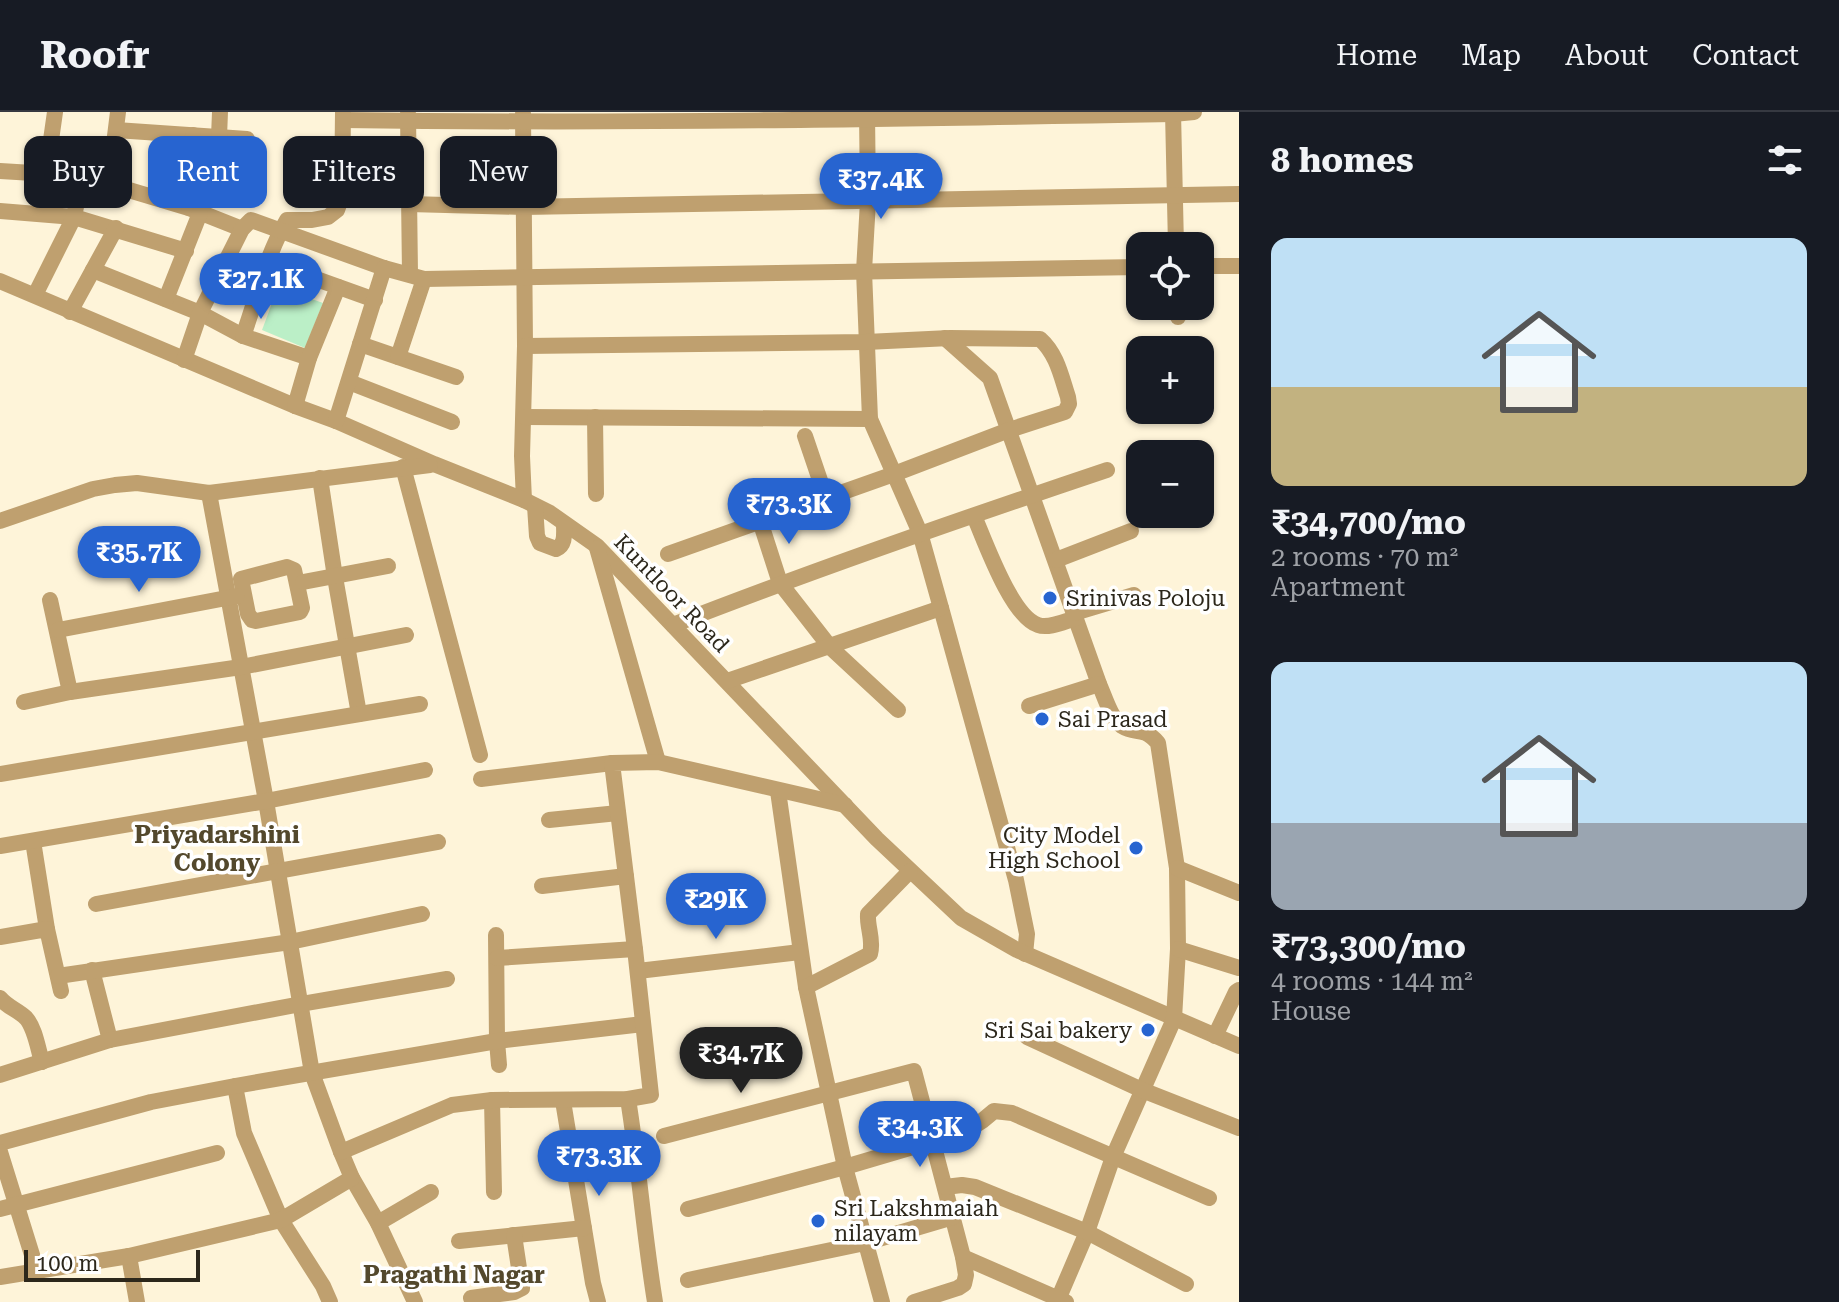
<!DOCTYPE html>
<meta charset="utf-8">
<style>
body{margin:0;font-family:"Roboto Serif",serif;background:#242831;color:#f1f3f6;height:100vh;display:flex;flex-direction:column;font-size:30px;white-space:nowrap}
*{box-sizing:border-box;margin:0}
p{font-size:26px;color:#9ea1a6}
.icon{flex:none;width:44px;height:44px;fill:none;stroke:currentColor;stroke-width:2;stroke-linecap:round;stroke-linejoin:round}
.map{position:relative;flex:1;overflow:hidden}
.details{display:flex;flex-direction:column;background:#171b24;width:600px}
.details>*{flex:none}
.top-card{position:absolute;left:24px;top:24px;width:760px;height:72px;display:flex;gap:16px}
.controls{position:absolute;left:1126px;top:120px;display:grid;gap:16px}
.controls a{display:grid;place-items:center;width:88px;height:88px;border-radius:16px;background:#171b24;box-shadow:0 2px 6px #0004;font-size:40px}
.scale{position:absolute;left:24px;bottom:20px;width:176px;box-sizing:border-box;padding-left:8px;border:4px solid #2c271b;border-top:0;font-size:22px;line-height:28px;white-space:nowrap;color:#2c271b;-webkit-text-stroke:6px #fff;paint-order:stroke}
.price{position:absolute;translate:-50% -68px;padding:0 18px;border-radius:28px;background:#2764d0;color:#fff;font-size:26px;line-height:52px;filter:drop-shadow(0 2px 4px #0008)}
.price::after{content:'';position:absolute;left:50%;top:48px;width:24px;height:18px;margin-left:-12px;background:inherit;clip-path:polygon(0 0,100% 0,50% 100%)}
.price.on{background:#222;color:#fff}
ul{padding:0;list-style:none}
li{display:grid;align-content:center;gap:16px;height:424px;padding:0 32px}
li span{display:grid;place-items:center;height:248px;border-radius:16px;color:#555}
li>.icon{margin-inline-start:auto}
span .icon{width:144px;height:144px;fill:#fffc;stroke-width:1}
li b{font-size:34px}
h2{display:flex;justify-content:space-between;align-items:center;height:96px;padding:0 32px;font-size:34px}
.pill{padding:0 28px;border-radius:16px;background:#171b24;box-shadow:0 2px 6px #0004;font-size:28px;line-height:72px}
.pill.on{background:#2764d0;color:#fff}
header{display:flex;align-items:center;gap:48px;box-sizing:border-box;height:112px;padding:0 40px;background:#171b24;border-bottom:2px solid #363941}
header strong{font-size:38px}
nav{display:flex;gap:44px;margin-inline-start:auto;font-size:28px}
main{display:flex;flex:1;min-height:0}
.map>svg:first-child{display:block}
.green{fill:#bbefc7}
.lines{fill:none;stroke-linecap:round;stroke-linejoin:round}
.minor{stroke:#bfa06f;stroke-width:16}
.poi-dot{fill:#2764d0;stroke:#fff;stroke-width:3}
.labels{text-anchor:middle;stroke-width:7;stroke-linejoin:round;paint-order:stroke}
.street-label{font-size:22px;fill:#2c271b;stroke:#fff}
.poi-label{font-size:22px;fill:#2c271b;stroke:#fff;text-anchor:start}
.neighbourhood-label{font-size:24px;font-weight:bold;fill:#53482c;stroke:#fff}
</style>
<header>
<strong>Roofr</strong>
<nav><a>Home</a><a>Map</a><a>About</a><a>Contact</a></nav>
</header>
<main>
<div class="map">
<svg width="1239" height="1190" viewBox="0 0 1239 1190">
<rect width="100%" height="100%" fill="#fef4d9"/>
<polygon class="green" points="278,175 323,191 305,236 262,218"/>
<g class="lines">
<g class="minor">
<polyline points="867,0 868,89 864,159 870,307 920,421 941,496 1016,768 1027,822 1025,842"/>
<polyline points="1173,0 1176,134"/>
<polyline points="408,2 410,162"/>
<polyline points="523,2 525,234 522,344 524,388"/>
<path d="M343,8C620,12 897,7 1173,2L1194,0"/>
<polyline points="116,18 247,27"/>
<polyline points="219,25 220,0"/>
<polyline points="0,59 82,64 189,96 242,117"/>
<polyline points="46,63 55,0"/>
<polyline points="109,72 118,0"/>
<polyline points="409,92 523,95 1239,82"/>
<polyline points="189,96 193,23"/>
<polyline points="0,99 74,105 186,139"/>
<polyline points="269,150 375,188"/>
<polyline points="1200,154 1239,154"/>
<polyline points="93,158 200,201 243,224 309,246"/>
<polyline points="0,169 295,294 336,309 434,352 524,388 550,401 597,434 877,727 961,806 1017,838 1239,934"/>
<polyline points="35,183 74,105 82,64"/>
<polyline points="166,187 200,101"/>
<polyline points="1178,194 1178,205"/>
<polyline points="70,200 116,116"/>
<path d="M243,224C257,186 266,143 287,108H312L328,105L337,98L342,84L343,1"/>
<path d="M945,226L990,266L1099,572C1105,585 1110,605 1122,614C1136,623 1142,613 1158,631L1177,756L1178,837L1174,907L1113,1045L1087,1120L1057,1190"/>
<polyline points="360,232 456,265"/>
<path d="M525,234L866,230L950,226L1040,227C1057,242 1061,264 1068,285L1069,292L1065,300L1009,318L894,362L668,442"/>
<polyline points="398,245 424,167"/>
<polyline points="184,248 200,201 242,117 251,108 384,156 424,167 1140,155"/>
<polyline points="349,270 452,310"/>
<polyline points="295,294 309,246 338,175"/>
<polyline points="525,305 870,307"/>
<polyline points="595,305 596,382"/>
<polyline points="336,309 384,156"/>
<polyline points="805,324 826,386"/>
<polyline points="403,355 480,643"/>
<polyline points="320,366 335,465 359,602"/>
<polyline points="209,381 266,689 312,961 341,1040 352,1066 378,1111 415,1190"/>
<path d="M535,394L537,424L540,431L556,437C566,433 564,421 564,412"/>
<path d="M974,404C985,429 1011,504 1038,513C1049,517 1065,509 1076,506"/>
<polyline points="0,409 93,377 115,373 137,371 209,381 430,353"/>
<polyline points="760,409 780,471 830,535 898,598"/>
<polyline points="597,436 658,650"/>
<polyline points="1056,448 1131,419"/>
<polygon points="287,455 294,458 302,496 300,500 256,509 252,508 248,502 241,467"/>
<polyline points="303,470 388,454"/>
<polyline points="50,488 70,580"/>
<polyline points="1074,501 1134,483"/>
<path d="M673,513C816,457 961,407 1107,358"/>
<polyline points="58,518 237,484"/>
<polyline points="727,569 941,496"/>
<polyline points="24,590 70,580 241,555 406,523"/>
<polyline points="1029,594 1099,572"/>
<polyline points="0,662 420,592"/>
<polyline points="481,667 612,651"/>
<polyline points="778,679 806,875 845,1055 882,1190"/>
<polyline points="549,708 618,701"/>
<polyline points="33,729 47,817"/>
<polyline points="0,734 266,689 425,658"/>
<polyline points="1177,756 1239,781"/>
<polyline points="542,774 626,764"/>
<polyline points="96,792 438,730"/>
<polyline points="496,823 497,929 499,953"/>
<polyline points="0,825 47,817 61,879"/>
<polyline points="1178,837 1239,856"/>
<polyline points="497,846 635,837"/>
<polyline points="92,858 110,928"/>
<polyline points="638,859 800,840"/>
<polyline points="58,864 290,830 422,802"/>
<path d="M806,875L870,842C874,828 867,816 868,802L910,759"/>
<path d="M0,886C7,895 18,898 26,906C35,916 38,937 42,950"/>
<polyline points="1215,924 1236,880 1239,878"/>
<polyline points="1027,925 1142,978 1239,1016"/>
<polyline points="0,963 110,928 301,892 447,867"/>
<polyline points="235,974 244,1021 281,1108 323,1174 330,1190"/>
<path d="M628,987C639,1055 644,1123 655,1190"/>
<polyline points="492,988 494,1080"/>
<polyline points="563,989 593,1171 598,1190"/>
<polyline points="664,1024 914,959 963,1145"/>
<polyline points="0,1031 151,990 235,974 497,929 643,912"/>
<polyline points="0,1040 37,1159"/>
<polyline points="341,1040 452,993 492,988 628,987 651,983 635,837 612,651 658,650 845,693"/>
<polyline points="945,1075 962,1073 975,1075 1087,1120 1186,1172"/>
<polyline points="0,1097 217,1041"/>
<polyline points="688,1097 845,1055 933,1029 971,1016 982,1009 994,999 1012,1001 1209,1086"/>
<polyline points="378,1111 431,1080"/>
<polyline points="459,1129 584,1116"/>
<polyline points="129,1144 137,1190"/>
<polyline points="0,1165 129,1144 281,1108 352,1066"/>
<polyline points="688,1168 865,1131 953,1105"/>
<polyline points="471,1186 514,1180 522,1176 514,1123"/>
<polyline points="914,1190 958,1176 964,1172 966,1163 963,1145 1066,1190"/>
</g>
</g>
<g class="poi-dot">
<circle cx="1050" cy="486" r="8"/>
<circle cx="1042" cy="607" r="8"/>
<circle cx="1136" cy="736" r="8"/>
<circle cx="1148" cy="918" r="8"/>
<circle cx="818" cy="1109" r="8"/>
</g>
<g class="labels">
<g class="street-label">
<text transform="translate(672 481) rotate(46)" y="8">Kuntloor Road</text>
</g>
<g class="poi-label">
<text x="1066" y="494">Srinivas Poloju</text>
<text x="1058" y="615">Sai Prasad</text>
<text x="1120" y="731" text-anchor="end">City Model<tspan x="1120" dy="25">High School</tspan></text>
<text x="1132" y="926" text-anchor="end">Sri Sai bakery</text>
<text x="834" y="1104">Sri Lakshmaiah<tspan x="834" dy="25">nilayam</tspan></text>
</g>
<g class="neighbourhood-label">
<text x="217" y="731">Priyadarshini<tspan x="217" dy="28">Colony</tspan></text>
<text x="454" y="1171">Pragathi Nagar</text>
</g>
</g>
</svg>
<div class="controls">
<a><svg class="icon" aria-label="locate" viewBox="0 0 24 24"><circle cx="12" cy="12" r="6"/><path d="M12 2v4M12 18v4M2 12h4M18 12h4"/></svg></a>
<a>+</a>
<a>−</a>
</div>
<div class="scale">100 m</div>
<b class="price" style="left:881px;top:109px">₹37.4K</b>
<b class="price" style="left:261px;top:209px">₹27.1K</b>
<b class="price" style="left:789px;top:434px">₹73.3K</b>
<b class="price" style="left:139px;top:482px">₹35.7K</b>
<b class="price" style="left:716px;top:829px">₹29K</b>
<b class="price on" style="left:741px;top:983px">₹34.7K</b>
<b class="price" style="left:920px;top:1057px">₹34.3K</b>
<b class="price" style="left:599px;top:1086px">₹73.3K</b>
<div class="top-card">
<a class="pill">Buy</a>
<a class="pill on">Rent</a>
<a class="pill">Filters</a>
<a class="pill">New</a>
</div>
</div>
<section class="details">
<h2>8 homes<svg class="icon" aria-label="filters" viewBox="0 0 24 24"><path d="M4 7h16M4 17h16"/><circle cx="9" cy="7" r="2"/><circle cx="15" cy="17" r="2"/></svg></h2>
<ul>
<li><span style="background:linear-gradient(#bfe0f5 60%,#c2b280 0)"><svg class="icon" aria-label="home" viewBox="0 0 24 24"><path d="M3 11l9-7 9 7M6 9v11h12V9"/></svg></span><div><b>₹34,700/mo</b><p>2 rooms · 70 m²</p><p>Apartment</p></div></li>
<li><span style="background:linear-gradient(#bfe0f5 65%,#9aa5b1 0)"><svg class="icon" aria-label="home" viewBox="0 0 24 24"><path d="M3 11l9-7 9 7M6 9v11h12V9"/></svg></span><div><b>₹73,300/mo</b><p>4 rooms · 144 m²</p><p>House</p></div></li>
</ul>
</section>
</main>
